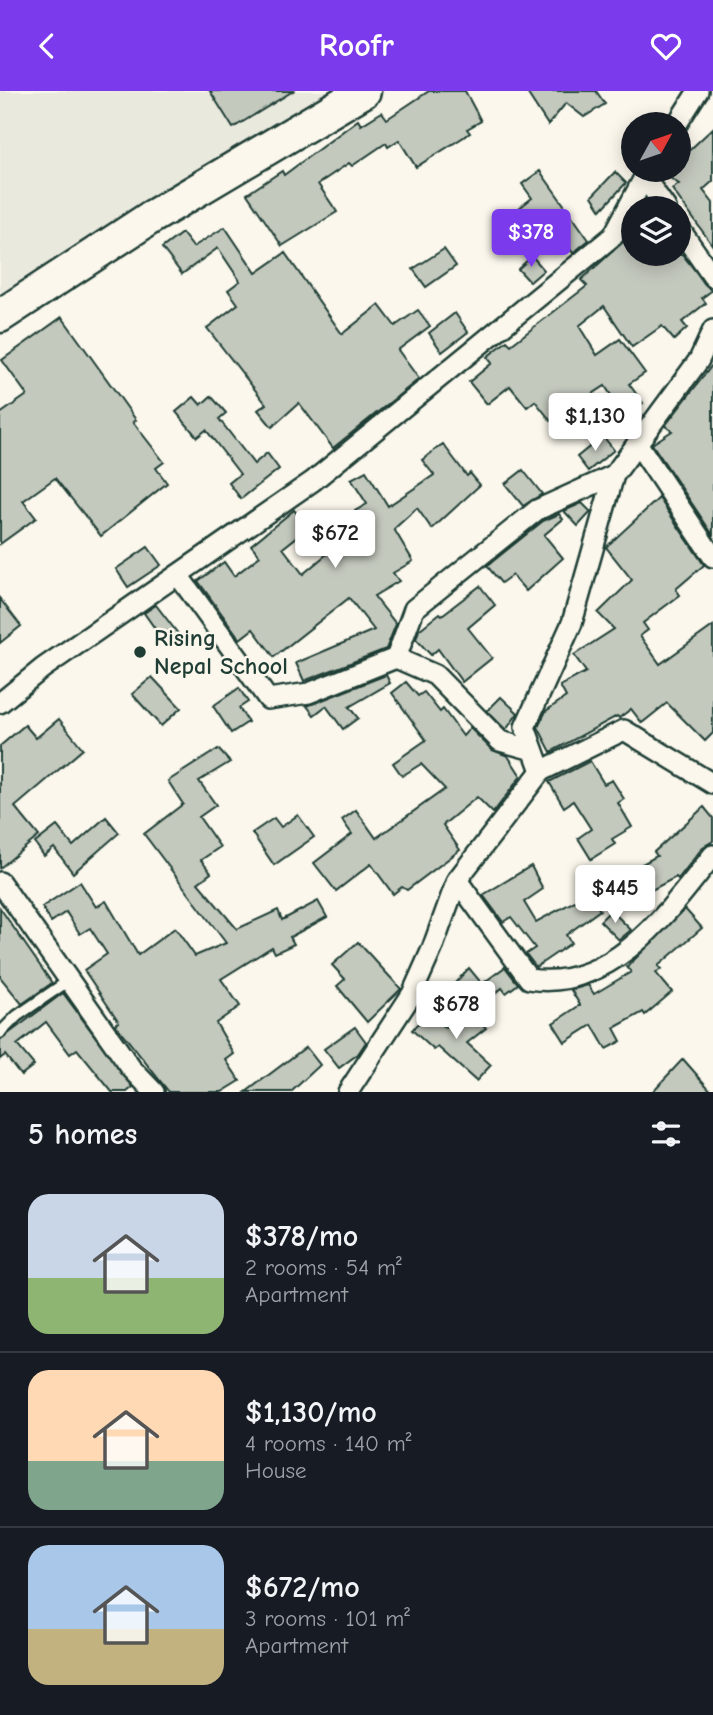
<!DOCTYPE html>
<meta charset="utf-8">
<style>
body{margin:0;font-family:"Comic Neue",sans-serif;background:#242831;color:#f1f3f6;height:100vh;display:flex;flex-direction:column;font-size:26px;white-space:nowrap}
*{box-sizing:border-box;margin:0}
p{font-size:23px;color:#9ea1a6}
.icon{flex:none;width:38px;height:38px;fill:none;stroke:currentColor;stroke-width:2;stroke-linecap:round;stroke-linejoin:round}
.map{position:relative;height:1001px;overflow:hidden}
.drawer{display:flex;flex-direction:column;background:#171b24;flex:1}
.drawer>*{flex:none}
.needle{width:46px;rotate:50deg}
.fabs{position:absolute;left:621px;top:21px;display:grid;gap:14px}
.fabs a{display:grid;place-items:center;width:70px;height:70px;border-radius:50%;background:#171b24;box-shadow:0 4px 18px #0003;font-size:35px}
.price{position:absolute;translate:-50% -60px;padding:0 16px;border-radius:7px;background:#fff;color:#222;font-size:23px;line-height:46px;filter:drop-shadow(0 2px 4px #0008)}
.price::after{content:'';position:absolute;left:50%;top:42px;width:21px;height:16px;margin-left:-10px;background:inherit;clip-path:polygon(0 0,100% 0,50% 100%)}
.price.selected{background:#7c3aed;color:#fff}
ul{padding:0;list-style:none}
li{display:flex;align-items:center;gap:21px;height:175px;padding:0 28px}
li+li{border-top:2px solid #363941}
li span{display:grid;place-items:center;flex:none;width:196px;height:140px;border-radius:21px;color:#555}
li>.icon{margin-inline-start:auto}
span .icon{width:84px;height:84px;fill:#fffc;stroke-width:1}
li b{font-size:30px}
h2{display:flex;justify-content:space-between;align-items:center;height:84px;padding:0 28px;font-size:30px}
header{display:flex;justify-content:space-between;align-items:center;height:91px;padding:0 28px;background:#7c3aed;color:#fff;font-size:32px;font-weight:700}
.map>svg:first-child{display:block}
.built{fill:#eae9de}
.building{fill:#c4c9be;stroke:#1f3d34;stroke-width:2}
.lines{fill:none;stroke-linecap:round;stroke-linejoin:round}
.lane-casing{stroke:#1f3d34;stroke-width:15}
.street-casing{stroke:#1f3d34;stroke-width:24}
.primary-casing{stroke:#1f3d34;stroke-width:37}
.lane{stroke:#fbf7ec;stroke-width:10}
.street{stroke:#fbf7ec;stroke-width:19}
.primary{stroke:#fbf7ec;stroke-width:32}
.poi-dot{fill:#1f3d34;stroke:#fbf7ec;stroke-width:2.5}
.labels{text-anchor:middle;stroke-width:5;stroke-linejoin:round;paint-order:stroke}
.poi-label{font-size:24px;font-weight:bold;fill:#1f3d34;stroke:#fbf7ec;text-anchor:start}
</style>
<header><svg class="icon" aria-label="back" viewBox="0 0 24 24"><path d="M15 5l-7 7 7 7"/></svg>Roofr<svg class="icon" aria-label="heart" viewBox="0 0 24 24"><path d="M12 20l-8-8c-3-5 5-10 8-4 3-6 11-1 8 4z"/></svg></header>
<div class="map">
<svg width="713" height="1001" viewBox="0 0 713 1001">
<rect width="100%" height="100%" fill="#fbf7ec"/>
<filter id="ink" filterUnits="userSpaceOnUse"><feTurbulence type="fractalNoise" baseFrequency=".0143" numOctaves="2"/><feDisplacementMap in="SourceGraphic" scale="14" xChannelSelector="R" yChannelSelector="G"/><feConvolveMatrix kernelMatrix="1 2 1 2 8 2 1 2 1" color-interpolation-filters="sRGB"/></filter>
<g filter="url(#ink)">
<polygon class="built" points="0,0 373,0 0,229"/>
<g class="building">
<polygon points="210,0 293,0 233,37"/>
<polygon points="429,0 465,0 481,30 467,38 470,42 416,76 399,49 388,56 386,52 352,75 349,72 318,93 337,121 282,155 247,103 282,80 284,84 358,29 361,34 382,21 387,28"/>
<polygon points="526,0 596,0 605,13 584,26 566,12 548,34"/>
<polygon points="713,37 713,90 703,99 713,112 713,155 672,98 679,93 664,83 668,79 679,79 679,69"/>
<polygon points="540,80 589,149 573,162 557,141 526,164 501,131 532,107 522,93"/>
<polygon points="615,81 626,92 601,119 592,105"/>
<polygon points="225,136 256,182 285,162 342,243 379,214 395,235 418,219 430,235 398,259 419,288 333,357 299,312 272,336 258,319 266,313 207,237 238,213 228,199 240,190 218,157 182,183 162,157 182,142 193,156"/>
<polygon points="634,141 634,163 682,163 711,200 702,207 706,212 682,231 687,237 674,249 662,235 632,256 604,215 579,235 597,264 620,248 645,282 629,293 643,312 629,322 622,312 618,315 605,295 551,330 535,310 527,316 510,295 487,313 469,291 492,272 487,266 507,250 511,254 587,195 581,189"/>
<polygon points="444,158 456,175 426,196 413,178"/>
<polygon points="532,165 544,179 530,191 518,178"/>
<polygon points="455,222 468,241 442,261 429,242"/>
<polygon points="62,226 136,329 133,331 164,371 156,377 167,392 101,445 55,387 23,410 36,427 0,453 0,323 27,304 2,269"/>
<polygon points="713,273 713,444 652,353 672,340 665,335"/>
<polygon points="211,305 226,322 219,328 254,373 267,362 279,378 241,408 229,392 240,383 206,339 197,346 176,321 194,306 201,314"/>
<polygon points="603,345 614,359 588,380 577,366"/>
<polygon points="443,353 467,385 470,382 480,394 432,438 417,417 394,438 413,470 393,482 399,490 374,505 396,533 386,558 304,590 296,572 374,539 349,507 274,566 253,538 240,548 198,490 224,471 234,485 260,465 251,454 294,419 308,437 283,457 303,483 340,452 332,443 357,424 355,420 367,413 351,388 366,380 388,415 434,384 422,369"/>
<polygon points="523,379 542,403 523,415 505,393"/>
<polygon points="659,407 704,474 676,498 680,504 643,532 648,539 640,545 660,573 713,535 713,642 705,650 667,612 642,632 631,618 619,627 617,625 551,661 538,636 546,620 566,606 560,595 586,581 574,564 614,538 598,522 632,489 606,456"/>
<polygon points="582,412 591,421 578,435 564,420"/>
<polygon points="559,423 563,428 544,444 563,467 526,500 512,484 501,492 487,475 543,430"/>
<polygon points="148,456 161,474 128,496 116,478"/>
<polygon points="480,495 495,514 468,537 492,567 462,591 438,558 431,564 416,548 419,539 440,522 442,524"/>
<polygon points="0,508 21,535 0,552"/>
<polygon points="156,514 179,544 166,553 144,522"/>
<polygon points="386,584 390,592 349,616 358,627 343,638 326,615 314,624 307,615"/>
<polygon points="152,586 181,617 161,635 132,603"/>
<polygon points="406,591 418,605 424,601 440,621 443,618 463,645 470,637 492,659 508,665 521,685 493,722 477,706 443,734 460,759 407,799 402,796 393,803 371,773 336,800 314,772 352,743 342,729 356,719 376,747 445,698 421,673 402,685 393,672 426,649 392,602"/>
<polygon points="239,597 248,611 239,617 248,631 231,642 213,615"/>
<polygon points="501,606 518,622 506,639 487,620"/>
<polygon points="59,628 83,658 15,716 39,745 0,777 0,655 25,634 36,647"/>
<polygon points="218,658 230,671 199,690 216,714 199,726 220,756 201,769 211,782 198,792 237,838 278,819 282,829 318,810 327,826 290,846 294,853 275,862 272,856 221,888 240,915 216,932 234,963 226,969 240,990 222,1001 169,1001 115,933 119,931 84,879 107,863 90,837 80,843 66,821 51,831 42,816 80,791 96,816 106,810 138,864 175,837 195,865 226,852 144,743 183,713 168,690"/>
<polygon points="590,670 604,693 612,689 624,708 618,712 632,736 612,748 615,753 591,768 578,747 591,738 573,710 564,716 549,691"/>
<polygon points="704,716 713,727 713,750 703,756 678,788 676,786 648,801 635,777 657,765 654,761"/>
<polygon points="298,724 314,746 274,774 252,742 274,727 281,736"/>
<polygon points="106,726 119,742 73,782 54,757 44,765 35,752 57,735 73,755"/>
<polygon points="531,775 543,798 524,811 536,831 588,803 600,819 566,844 571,852 536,876 526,863 535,857 511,826 503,831 483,804"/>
<polygon points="0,817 52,892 22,913 0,886"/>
<polygon points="685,818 702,837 658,875 661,878 656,882 672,901 645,924 643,921 614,937 621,950 606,958 592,934 565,951 553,932 580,914 571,899 588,894 594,903 631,881 627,876"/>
<polygon points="611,819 631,839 619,849 600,830"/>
<polygon points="358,851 401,898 367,931 337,895 345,888 332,874"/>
<polygon points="505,876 518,893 506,902 502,897 477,918 455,892 469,877 482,893"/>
<polygon points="63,902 133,996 127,1001 112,1001 77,958 70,963 46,931 17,954 34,974 21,984 5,964 0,968 0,949"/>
<polygon points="470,918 486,937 467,952 491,974 476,990 438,956 434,959 412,939 428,922 445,937"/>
<polygon points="355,936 366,951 358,963 339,977 324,958"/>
<polygon points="306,956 320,974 291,1001 246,1001"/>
<polygon points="683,968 712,1001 652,1001"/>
</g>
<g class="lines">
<defs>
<polyline id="lane" points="0,942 17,925 68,890"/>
<g id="street">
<polyline points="677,33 698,0"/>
<polyline points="644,86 666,117"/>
<polyline points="679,137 713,186"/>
<polyline points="637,352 713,466"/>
<polyline points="178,484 268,608 309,602 396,567 435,584 500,650 533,659"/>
<polyline points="396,567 414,518 537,419 614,384"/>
<polyline points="0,612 43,577 313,390 613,145 648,79"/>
<polyline points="541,680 525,636 572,532 614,384 699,269 713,239"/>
<path d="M457,789L529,888C612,901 668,821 713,764"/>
<polyline points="0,791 131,977 154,1001"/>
<polyline points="348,1001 412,903 432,858 457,789 541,680 624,639 713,693"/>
</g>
<polyline id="primary" points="0,225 150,127 364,0"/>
</defs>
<use href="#lane" class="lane-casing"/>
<use href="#street" class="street-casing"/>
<use href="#primary" class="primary-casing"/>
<use href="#lane" class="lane"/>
<use href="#street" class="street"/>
<use href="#primary" class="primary"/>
</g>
</g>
<circle class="poi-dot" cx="140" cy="561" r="7"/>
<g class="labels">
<g class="poi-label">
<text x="154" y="555">Rising<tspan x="154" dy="28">Nepal School</tspan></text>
</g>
</g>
</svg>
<div class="fabs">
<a><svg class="needle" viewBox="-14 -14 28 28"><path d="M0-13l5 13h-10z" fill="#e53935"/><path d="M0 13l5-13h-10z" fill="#9ea1a6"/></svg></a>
<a><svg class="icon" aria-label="layers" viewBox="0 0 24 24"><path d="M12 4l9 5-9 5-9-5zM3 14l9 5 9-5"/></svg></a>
</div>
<b class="price selected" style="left:531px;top:178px">$378</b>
<b class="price" style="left:595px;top:362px">$1,130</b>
<b class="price" style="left:335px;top:479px">$672</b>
<b class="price" style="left:615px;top:834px">$445</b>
<b class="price" style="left:456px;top:950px">$678</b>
</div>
<section class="drawer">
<h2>5 homes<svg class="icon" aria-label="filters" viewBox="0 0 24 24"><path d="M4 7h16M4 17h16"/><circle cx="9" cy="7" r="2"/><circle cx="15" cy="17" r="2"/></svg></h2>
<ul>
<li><span style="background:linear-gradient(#c9d6e8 60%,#8fb573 0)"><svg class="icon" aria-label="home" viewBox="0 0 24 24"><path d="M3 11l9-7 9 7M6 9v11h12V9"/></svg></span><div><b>$378/mo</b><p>2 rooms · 54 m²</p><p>Apartment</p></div></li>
<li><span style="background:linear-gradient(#ffd9b3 65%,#7fa58c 0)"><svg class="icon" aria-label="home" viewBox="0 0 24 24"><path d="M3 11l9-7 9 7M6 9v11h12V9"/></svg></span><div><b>$1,130/mo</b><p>4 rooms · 140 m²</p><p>House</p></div></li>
<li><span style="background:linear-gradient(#a9c7e8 60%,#c2b280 0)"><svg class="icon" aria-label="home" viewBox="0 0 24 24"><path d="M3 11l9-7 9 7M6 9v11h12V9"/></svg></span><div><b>$672/mo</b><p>3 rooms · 101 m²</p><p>Apartment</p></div></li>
</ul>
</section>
